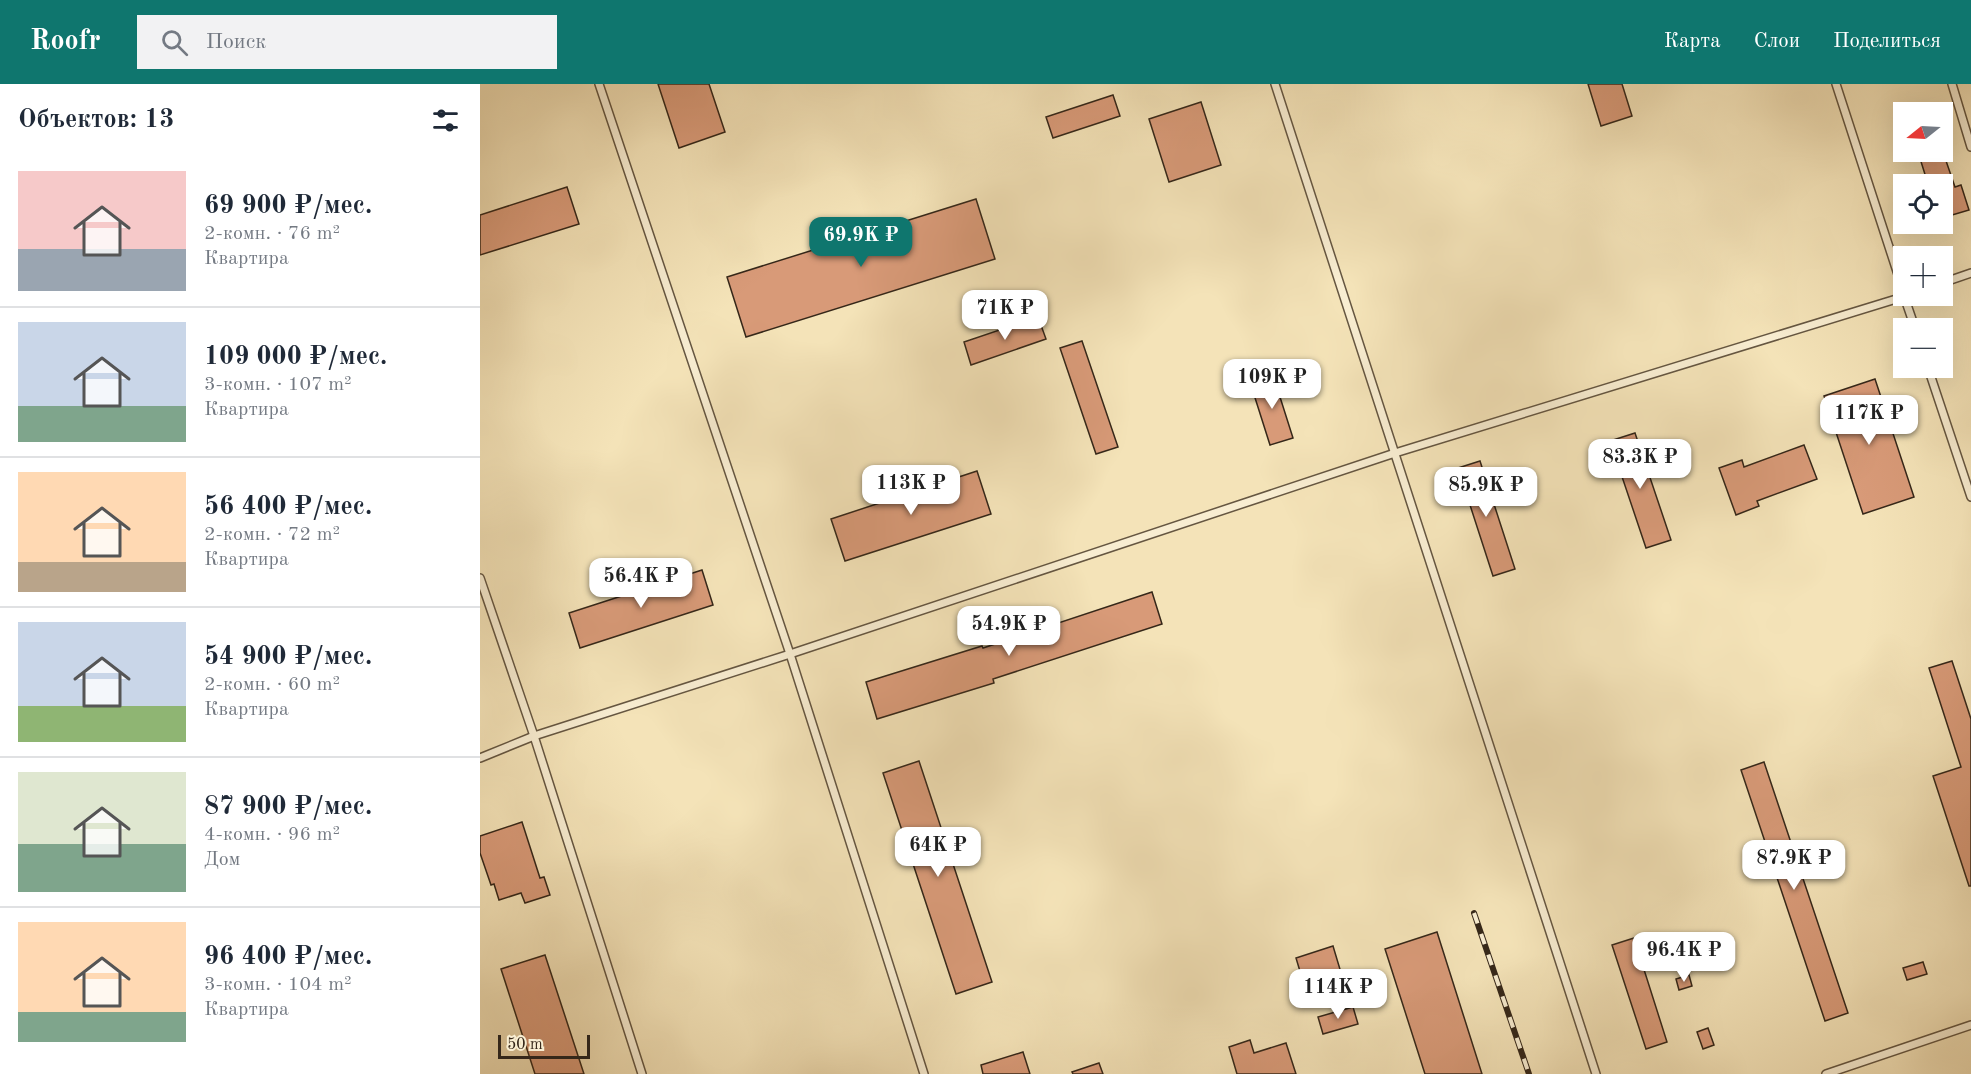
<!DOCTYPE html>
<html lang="ru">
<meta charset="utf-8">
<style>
body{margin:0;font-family:"Old Standard TT",serif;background:#f2f2f3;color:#1f2937;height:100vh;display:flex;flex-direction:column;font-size:22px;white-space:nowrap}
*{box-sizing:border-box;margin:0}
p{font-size:20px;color:#747a83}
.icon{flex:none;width:33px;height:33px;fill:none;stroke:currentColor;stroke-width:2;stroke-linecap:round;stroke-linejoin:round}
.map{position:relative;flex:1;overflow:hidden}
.details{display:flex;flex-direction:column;background:#fff;width:480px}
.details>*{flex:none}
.needle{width:39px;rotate:252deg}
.fabs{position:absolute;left:1413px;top:18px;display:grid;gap:12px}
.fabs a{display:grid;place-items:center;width:60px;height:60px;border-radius:0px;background:#fff;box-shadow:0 6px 24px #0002;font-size:30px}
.scale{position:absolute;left:18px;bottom:15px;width:92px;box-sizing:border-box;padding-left:6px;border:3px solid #352719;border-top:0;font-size:16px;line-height:21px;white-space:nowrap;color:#352719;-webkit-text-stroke:4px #f8edd1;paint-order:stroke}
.price{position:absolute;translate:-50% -51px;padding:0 14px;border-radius:12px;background:#fff;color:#222;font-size:20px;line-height:39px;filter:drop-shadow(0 2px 3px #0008)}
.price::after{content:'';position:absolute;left:50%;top:36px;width:18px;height:14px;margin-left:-9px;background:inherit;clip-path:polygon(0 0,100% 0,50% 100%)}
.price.active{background:#0f766e;color:#fff}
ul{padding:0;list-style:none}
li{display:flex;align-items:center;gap:18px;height:150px;padding:0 18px}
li+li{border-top:2px solid #e0e1e3}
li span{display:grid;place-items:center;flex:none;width:168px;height:120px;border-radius:0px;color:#555}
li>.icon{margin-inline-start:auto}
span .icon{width:72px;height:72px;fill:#fffc;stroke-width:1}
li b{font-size:26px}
h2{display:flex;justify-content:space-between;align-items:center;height:72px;padding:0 18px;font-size:26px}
header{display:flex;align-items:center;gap:36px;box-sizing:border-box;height:84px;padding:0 30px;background:#0f766e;color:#fff}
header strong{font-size:28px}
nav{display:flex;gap:33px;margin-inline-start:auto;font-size:21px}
.search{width:420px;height:54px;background:#f2f2f3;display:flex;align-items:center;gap:15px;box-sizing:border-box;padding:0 21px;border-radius:0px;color:#747a83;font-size:22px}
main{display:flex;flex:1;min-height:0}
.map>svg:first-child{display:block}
.building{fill:#d89a78;stroke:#352719;stroke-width:1.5}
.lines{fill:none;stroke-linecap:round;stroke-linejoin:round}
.service-casing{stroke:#655641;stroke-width:10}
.service{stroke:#f8edd1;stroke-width:7}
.rail-casing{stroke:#352719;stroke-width:6}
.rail{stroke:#f8edd1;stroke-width:4;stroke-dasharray:11;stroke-linecap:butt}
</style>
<header>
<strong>Roofr</strong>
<div class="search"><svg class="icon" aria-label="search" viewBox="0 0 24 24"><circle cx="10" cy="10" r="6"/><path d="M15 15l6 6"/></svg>Поиск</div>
<nav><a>Карта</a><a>Слои</a><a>Поделиться</a></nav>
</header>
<main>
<section class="details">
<h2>Объектов: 13<svg class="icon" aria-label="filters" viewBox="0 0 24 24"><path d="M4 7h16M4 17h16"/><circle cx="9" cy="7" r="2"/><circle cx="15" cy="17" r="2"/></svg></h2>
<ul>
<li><span style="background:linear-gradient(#f6c9c9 65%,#9aa5b1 0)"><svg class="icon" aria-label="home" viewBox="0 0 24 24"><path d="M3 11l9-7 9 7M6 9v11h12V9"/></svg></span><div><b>69 900 ₽/мес.</b><p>2-комн. · 76 m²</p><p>Квартира</p></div></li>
<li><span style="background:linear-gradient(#c9d6e8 70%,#7fa58c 0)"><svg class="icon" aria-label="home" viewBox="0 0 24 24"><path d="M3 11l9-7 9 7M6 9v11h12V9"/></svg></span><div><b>109 000 ₽/мес.</b><p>3-комн. · 107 m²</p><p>Квартира</p></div></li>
<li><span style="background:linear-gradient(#ffd9b3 75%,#b9a48a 0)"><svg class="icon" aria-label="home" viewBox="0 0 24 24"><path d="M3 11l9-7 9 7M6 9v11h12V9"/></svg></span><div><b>56 400 ₽/мес.</b><p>2-комн. · 72 m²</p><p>Квартира</p></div></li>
<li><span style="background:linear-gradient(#c9d6e8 70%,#8fb573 0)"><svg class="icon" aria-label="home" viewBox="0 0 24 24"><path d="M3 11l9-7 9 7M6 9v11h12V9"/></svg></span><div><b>54 900 ₽/мес.</b><p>2-комн. · 60 m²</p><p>Квартира</p></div></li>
<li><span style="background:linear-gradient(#dfe7d0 60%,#7fa58c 0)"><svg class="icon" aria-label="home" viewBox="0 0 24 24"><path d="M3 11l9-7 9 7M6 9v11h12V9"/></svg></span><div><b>87 900 ₽/мес.</b><p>4-комн. · 96 m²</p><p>Дом</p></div></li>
<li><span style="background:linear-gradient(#ffd9b3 75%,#7fa58c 0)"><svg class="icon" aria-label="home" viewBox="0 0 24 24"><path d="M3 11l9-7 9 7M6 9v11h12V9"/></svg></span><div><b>96 400 ₽/мес.</b><p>3-комн. · 104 m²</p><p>Квартира</p></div></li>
</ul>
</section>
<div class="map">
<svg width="1491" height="990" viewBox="0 0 1491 990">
<rect width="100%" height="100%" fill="#f4e3b8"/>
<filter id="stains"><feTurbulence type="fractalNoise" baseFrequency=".00333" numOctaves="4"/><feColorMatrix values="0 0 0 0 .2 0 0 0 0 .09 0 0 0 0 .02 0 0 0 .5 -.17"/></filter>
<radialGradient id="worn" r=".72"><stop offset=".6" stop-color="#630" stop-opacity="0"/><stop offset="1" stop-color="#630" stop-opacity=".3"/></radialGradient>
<g class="building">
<polygon points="178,0 229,0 245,48 199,64"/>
<polygon points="1108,0 1142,0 1152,32 1121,42"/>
<polygon points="633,11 640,32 573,54 566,33"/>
<polygon points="721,18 741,81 689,98 669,35"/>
<polygon points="1438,68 1463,68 1475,103 1481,101 1489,126 1462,134 1462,100 1448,100"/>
<polygon points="87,103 99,140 0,171 0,131"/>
<polygon points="496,115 515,175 266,253 247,193"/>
<polygon points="558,233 566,255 491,281 484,258"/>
<polygon points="602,257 638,363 616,370 580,264"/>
<polygon points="793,291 813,354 790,361 770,298"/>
<polygon points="1395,295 1434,413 1383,430 1344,312"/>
<polygon points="1155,349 1191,456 1166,464 1130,357"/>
<polygon points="1324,361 1337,395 1277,417 1279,422 1256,431 1239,384 1262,376 1264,383"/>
<polygon points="1000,377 1035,485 1013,492 978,384"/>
<polygon points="497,387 511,430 365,477 351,435"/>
<polygon points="222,486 233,521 100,564 89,529"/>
<polygon points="672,508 682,540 513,595 514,599 397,635 386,598 502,562 503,564"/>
<polygon points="1472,577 1491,635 1491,802 1489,802 1453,692 1481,683 1449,584"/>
<polygon points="439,677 512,898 476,910 403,689"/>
<polygon points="1284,678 1368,929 1345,937 1261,686"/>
<polygon points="42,738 60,794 64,793 70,811 45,819 41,809 19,816 14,800 11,801 0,769 0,752"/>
<polygon points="957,848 1002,990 945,990 905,865"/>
<polygon points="1154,854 1187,958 1166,965 1132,861"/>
<polygon points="853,862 862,892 825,904 816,874"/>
<polygon points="65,871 104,990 55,990 21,885"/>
<polygon points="1443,878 1447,890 1427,896 1423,884"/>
<polygon points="1209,891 1212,902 1199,906 1196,895"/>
<polygon points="873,923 878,940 843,950 838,933"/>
<polygon points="1228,944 1234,961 1223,965 1217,948"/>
<polygon points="770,956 774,969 806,959 816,990 757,990 749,963"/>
<polygon points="543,968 550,990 503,990 501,981"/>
<polygon points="619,979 623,990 593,990 592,988"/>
</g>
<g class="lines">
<defs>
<g id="service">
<polyline points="119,0 310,570 444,990"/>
<polyline points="795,0 1116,990"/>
<polyline points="1356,0 1424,209"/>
<polyline points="1472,0 1491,63"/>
<polyline points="1462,199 1491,189"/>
<polyline points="1424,212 1435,244"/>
<polyline points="1448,284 1491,413"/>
<polyline points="0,494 54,652 162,990"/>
<polyline points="0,674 54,652 310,570 915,369 1426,212"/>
<polyline points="1346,990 1491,941"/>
</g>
</defs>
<use href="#service" class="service-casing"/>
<use href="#service" class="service"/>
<defs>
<polyline id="rail" points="994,829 1049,990"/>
</defs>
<use href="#rail" class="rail-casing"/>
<use href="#rail" class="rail"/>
</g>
<rect width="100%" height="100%" filter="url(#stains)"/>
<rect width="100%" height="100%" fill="url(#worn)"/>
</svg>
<div class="fabs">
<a><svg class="needle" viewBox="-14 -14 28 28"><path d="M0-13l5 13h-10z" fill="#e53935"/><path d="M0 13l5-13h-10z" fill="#747a83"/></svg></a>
<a><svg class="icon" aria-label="locate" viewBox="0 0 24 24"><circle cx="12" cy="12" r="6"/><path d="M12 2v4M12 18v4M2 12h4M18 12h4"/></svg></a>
<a>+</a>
<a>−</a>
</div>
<div class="scale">50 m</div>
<b class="price active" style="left:381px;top:184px">69.9K ₽</b>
<b class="price" style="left:525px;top:257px">71K ₽</b>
<b class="price" style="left:792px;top:326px">109K ₽</b>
<b class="price" style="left:1389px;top:362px">117K ₽</b>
<b class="price" style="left:1160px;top:406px">83.3K ₽</b>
<b class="price" style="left:431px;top:432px">113K ₽</b>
<b class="price" style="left:1006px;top:434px">85.9K ₽</b>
<b class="price" style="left:161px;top:525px">56.4K ₽</b>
<b class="price" style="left:529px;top:573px">54.9K ₽</b>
<b class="price" style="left:458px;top:794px">64K ₽</b>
<b class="price" style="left:1314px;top:807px">87.9K ₽</b>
<b class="price" style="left:1204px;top:899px">96.4K ₽</b>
<b class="price" style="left:858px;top:936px">114K ₽</b>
</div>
</main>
